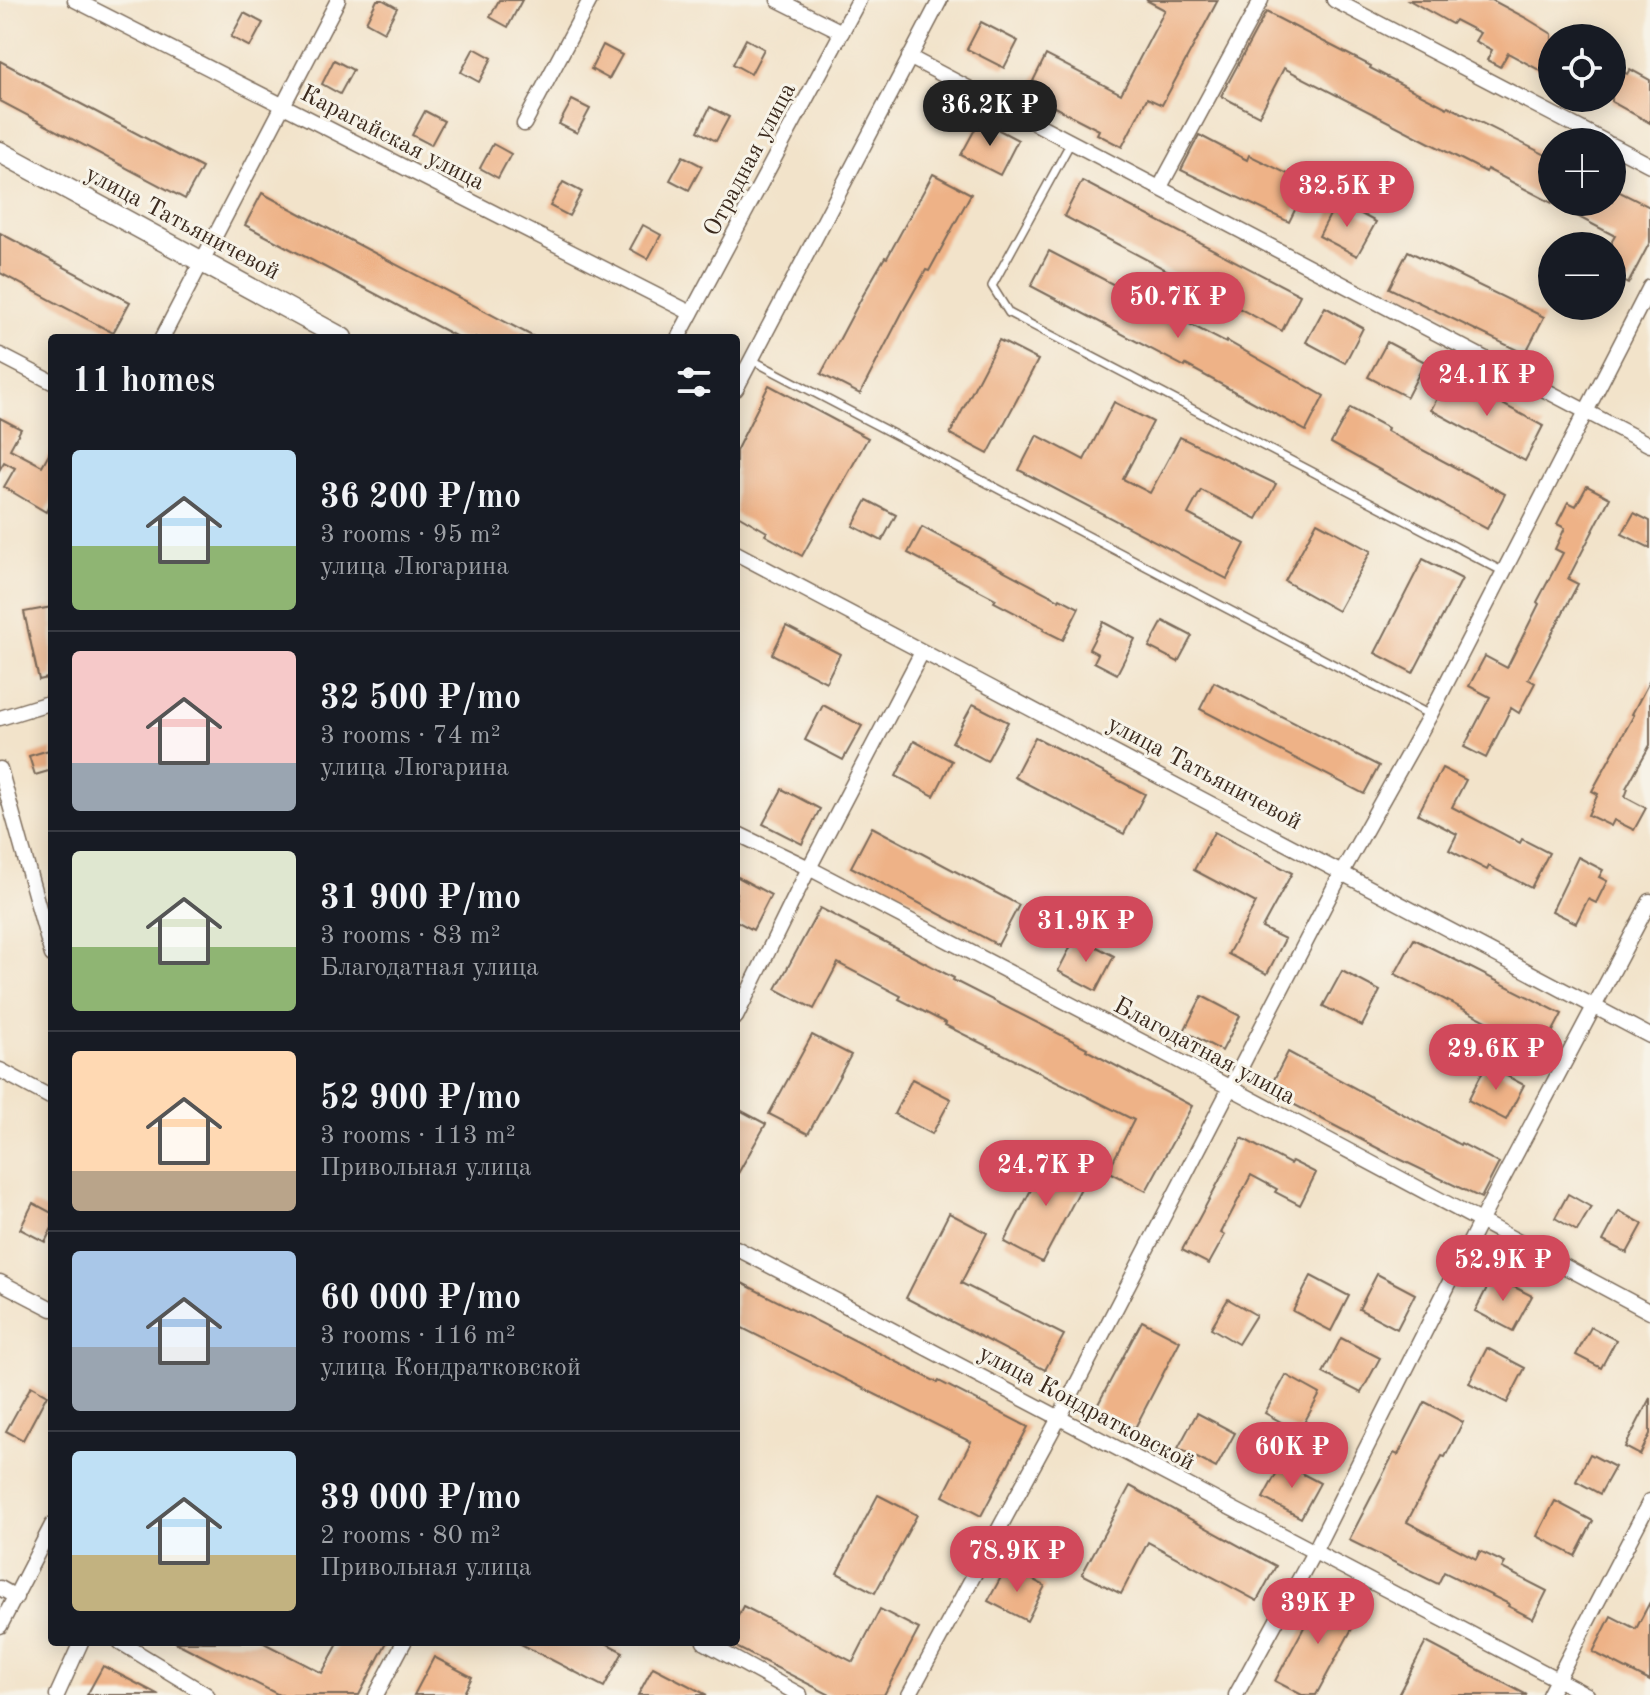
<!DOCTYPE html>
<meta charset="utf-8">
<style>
body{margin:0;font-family:"Old Standard TT",serif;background:#20242c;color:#f1f3f6;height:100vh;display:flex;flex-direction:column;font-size:30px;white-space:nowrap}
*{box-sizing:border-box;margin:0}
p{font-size:26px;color:#9ea1a6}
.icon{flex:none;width:44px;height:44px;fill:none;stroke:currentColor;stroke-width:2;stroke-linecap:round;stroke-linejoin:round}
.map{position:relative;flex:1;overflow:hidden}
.drawer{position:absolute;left:48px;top:334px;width:692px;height:1312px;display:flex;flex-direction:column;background:#171b24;border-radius:8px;box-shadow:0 4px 20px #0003}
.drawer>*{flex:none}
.controls{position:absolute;left:1538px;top:24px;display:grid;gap:16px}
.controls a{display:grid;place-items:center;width:88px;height:88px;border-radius:50%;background:#171b24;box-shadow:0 4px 20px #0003;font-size:40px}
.price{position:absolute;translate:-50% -68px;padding:0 18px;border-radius:28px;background:#d1495b;color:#fff;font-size:26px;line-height:52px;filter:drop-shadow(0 2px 4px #0008)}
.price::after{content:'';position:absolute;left:50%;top:48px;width:24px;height:18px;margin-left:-12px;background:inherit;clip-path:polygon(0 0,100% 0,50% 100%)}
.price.selected{background:#222;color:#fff}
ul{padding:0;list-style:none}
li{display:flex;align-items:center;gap:24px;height:200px;padding:0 24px}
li+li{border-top:2px solid #363941}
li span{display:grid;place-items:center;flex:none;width:224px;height:160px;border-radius:8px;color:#555}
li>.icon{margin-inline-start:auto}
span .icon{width:96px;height:96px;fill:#fffc;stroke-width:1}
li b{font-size:34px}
h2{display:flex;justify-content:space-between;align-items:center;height:96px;padding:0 24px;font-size:34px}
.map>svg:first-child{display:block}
.building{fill:#eeb287}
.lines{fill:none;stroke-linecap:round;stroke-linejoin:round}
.lane-casing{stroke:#7b6b5a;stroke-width:10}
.street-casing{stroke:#7b6b5a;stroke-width:17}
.secondary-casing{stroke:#7b6b5a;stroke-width:23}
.lane{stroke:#fff;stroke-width:7}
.street{stroke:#fff;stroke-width:14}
.secondary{stroke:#fff;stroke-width:20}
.labels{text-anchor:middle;stroke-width:6;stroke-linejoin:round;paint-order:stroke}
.street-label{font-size:24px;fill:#3b2a1e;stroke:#f7f3e8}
</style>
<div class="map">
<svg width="1650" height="1695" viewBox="0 0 1650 1695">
<rect width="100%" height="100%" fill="#f7f3e8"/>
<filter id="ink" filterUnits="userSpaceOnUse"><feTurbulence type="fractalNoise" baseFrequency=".0125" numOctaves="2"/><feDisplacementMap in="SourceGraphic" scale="16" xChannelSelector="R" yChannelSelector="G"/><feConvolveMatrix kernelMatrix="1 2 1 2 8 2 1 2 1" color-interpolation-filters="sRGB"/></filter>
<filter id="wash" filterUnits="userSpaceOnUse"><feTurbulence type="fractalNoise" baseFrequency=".006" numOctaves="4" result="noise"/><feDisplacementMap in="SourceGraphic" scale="32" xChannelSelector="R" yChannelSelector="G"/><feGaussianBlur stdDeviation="1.8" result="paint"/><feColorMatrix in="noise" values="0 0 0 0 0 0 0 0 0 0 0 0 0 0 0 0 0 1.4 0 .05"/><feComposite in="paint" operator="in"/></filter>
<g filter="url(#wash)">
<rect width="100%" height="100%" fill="#f2e3ca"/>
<g id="blocks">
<g class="building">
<polygon points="377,0 383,0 397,8 384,32 366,22"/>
<polygon points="499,0 522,0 508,27 490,17"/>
<polygon points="1146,0 1218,0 1162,105 1147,98 1122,147 1097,134 1099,130 1027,93 1046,55 1121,94 1165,10"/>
<polygon points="1409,0 1492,0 1526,18 1552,34 1552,77 1508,53 1500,67 1487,60 1492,50 1475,41 1480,33 1455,20 1452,24"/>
<polygon points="1266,12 1371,66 1370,68 1447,108 1448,106 1552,158 1552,202 1612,202 1612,188 1650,207 1650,242 1628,284 1612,276 1612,241 1615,236 1487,169 1486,172 1455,156 1284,68 1259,116 1221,96"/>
<polygon points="244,13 263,23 250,47 231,37"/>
<polygon points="981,22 1018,41 1004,68 967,49"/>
<polygon points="746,39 764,49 751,74 733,64"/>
<polygon points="603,45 622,55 609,79 591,69"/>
<polygon points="474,48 492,58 479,82 461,72"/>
<polygon points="334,60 353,70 340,94 322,84"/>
<polygon points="0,61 202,168 185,199 0,101"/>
<polygon points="1612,65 1627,74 1630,69 1650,80 1650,123 1612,102"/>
<polygon points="572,100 590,109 577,133 559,124"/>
<polygon points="710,107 729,117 716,141 698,131"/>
<polygon points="425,111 444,121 431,145 412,135"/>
<polygon points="980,120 1018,140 1000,175 961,155"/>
<polygon points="1199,135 1247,160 1249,155 1308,184 1289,222 1181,170"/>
<polygon points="493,144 511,154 498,178 480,168"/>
<polygon points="683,156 702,166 689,190 670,180"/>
<polygon points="933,174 971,194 929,271 926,270 903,311 860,394 821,374 862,297 885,257 887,258"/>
<polygon points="1082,181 1300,295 1282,331 1064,216"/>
<polygon points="563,182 582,192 569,216 550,206"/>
<polygon points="262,193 344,237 536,338 459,338 300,254 245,225"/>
<polygon points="1337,201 1376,222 1357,256 1319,236"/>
<polygon points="643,225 661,235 648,259 630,249"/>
<polygon points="0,233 130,302 113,333 0,273"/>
<polygon points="1049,251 1226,343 1227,341 1324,396 1306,431 1186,365 1185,367 1031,286"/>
<polygon points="1408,251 1544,317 1525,354 1389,288"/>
<polygon points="1325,307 1363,328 1345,363 1306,342"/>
<polygon points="999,340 1038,360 988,454 950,434"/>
<polygon points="1387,342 1425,362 1407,397 1368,377"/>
<polygon points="1449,375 1543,426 1525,461 1431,410"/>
<polygon points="769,385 868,438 802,556 765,535 767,532 736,514 736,451"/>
<polygon points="1114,402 1153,422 1123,479 1150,493 1180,437 1276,484 1257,519 1201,490 1188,514 1245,544 1227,579 1019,470 1037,435 1084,460"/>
<polygon points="1350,408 1388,428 1387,431 1505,494 1487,529 1331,443"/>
<polygon points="0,418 21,429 10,449 42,466 52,448 52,500 46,512 4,487 15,468 4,462 0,469"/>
<polygon points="1587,486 1610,498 1568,579 1578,584 1528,679 1535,683 1519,713 1511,708 1486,758 1464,747 1490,697 1469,686 1485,656 1507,668 1539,604 1537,602 1563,553 1555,549 1565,528 1557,524 1568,502 1576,506"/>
<polygon points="867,500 896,515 882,541 853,526"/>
<polygon points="1634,513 1650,521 1650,548 1622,534"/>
<polygon points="1317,522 1371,551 1338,611 1285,581"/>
<polygon points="922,527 1059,600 1060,598 1079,608 1063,640 1043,630 1044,628 994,602 996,599 908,553"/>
<polygon points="1423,559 1462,579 1413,673 1375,653"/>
<polygon points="52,607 52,677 39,680 24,612"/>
<polygon points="1163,621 1192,636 1178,662 1149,647"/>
<polygon points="1103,622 1135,639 1117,674 1094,662 1098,654 1089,649"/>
<polygon points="786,626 840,654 826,682 772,654"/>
<polygon points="1650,680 1650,745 1626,788 1628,789 1625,797 1646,808 1634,830 1614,820 1611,826 1588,815 1598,794 1592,791 1634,715 1632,714"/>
<polygon points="1214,682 1379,766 1364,794 1200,709"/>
<polygon points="973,704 1008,722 987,761 952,742"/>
<polygon points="823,705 862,726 843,760 805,740"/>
<polygon points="1035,737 1145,794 1124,834 1014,777"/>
<polygon points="914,741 952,761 934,796 896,776"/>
<polygon points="52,749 52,770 35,775 29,756"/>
<polygon points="1442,768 1466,780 1452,807 1520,843 1522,839 1549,853 1531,888 1489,866 1487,870 1449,850 1457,834 1418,814"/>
<polygon points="782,789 820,809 802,844 763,824"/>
<polygon points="872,827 1019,905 998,945 851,867"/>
<polygon points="1214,832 1292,873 1262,928 1285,939 1267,974 1228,954 1256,903 1194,870"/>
<polygon points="1578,857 1603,870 1599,877 1607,881 1596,903 1588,899 1576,923 1552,911"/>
<polygon points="736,876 771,895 753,930 736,921"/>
<polygon points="820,908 954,978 953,980 1087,1048 1086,1050 1192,1106 1146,1191 1108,1171 1134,1120 945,1025 946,1023 899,999 901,996 838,963 814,1009 776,989"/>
<polygon points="1076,936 1114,956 1096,991 1058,971"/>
<polygon points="1414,939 1562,1014 1543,1050 1395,974"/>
<polygon points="1342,971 1380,991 1362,1026 1323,1006"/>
<polygon points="1202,996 1240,1016 1222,1051 1184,1031"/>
<polygon points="812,1035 851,1055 808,1134 769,1114"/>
<polygon points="1288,1052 1460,1145 1461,1143 1499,1163 1481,1198 1387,1153 1268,1091"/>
<polygon points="1486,1065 1524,1085 1506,1120 1468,1100"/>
<polygon points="912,1079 951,1099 932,1134 894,1114"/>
<polygon points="736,1108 766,1124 736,1177"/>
<polygon points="1242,1138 1290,1164 1292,1161 1316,1173 1300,1205 1275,1192 1277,1189 1251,1175 1221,1233 1225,1235 1209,1264 1182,1250"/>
<polygon points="1049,1155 1088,1175 1042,1262 1004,1242"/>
<polygon points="1568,1194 1591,1207 1577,1231 1555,1218"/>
<polygon points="33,1203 52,1213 52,1228 45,1242 20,1229"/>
<polygon points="1619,1211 1643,1224 1627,1253 1603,1241"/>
<polygon points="949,1213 987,1233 961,1283 1064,1335 1045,1370 906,1298"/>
<polygon points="1377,1274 1415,1294 1397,1329 1359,1309"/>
<polygon points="1311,1276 1349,1296 1331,1331 1293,1311"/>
<polygon points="1493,1276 1532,1296 1513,1331 1475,1311"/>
<polygon points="742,1283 938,1383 939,1381 1028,1427 981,1516 943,1496 971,1442 736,1325 736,1295"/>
<polygon points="1228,1299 1256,1315 1238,1344 1211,1328"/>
<polygon points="1142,1321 1180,1341 1135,1428 1096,1408"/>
<polygon points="1591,1327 1616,1340 1601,1368 1576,1355"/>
<polygon points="1341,1338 1380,1358 1361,1393 1323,1373"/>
<polygon points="1487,1348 1525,1368 1507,1403 1469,1383"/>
<polygon points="1286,1375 1320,1394 1299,1432 1265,1413"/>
<polygon points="31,1386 47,1395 23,1440 6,1431"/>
<polygon points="1650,1398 1650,1434 1640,1455 1625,1447"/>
<polygon points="1425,1402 1463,1422 1445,1457 1442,1456 1407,1522 1476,1559 1480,1551 1505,1563 1502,1568 1547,1591 1533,1619 1508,1606 1509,1604 1444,1572 1438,1584 1349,1540 1394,1453 1398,1455"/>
<polygon points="1197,1413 1235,1433 1216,1468 1178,1448"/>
<polygon points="1590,1454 1615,1467 1600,1494 1576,1481"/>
<polygon points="1282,1463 1320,1483 1301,1518 1263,1498"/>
<polygon points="1130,1486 1276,1566 1257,1601 1148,1542 1121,1594 1082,1574"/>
<polygon points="878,1495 917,1515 875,1593 837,1573"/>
<polygon points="1555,1501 1593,1521 1575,1556 1537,1536"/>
<polygon points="1007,1566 1045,1586 1027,1621 988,1601"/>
<polygon points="1323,1592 1361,1612 1316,1695 1302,1695 1275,1681"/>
<polygon points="1650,1602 1650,1681 1593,1652 1611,1616 1636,1629"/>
<polygon points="743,1606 853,1662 880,1609 919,1629 884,1695 830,1695 736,1647 736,1620"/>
<polygon points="175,1642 262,1642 322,1673 339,1642 387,1642 359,1695 279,1695"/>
<polygon points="517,1642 604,1642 623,1652 604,1687"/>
<polygon points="1426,1642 1464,1662 1527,1695 1398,1695"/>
<polygon points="434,1657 472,1677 463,1695 414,1695"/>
<polygon points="103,1666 159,1695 87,1695"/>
<polygon points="653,1667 707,1695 638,1695"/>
</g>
</g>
</g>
<g filter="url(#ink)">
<use href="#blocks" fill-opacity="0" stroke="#7b6b5a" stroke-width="2"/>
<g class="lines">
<defs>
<g id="lane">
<polyline points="1071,142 992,286 1009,313 1502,571"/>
<polyline points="752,360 1430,715"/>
</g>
<g id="street">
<polyline points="75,0 691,313"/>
<polyline points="778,0 842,32"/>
<polyline points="1334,0 1606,142"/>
<polyline points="909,57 1650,445"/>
<polyline points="524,124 590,0"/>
<polyline points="1612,145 1650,165"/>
<polyline points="1160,187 1261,0"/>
<polyline points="162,338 338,0"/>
<polyline points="678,338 859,0"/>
<polyline points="0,355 52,382"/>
<polyline points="736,389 940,0"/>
<polyline points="736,553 1650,1036"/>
<polyline points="0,718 52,702"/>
<polyline points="0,769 52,955"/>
<polyline points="736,833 809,868 1231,1088 1650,1312"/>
<polyline points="736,1017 809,868 922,652"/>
<polyline points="0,1070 52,1098"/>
<polyline points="736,1248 1587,1695"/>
<polyline points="0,1282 52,1309"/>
<polyline points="0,1588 16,1597"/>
<polyline points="0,1626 52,1525"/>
<polyline points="120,1642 207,1695"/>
<polyline points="704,1642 800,1695"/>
<polyline points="57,1695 81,1642"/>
<polyline points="376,1695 404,1642"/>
<polyline points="909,1695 1059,1418 1341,874 1430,715 1650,287"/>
<polyline points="1236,1695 1314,1552 1481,1220 1650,901"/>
<polyline points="1549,1695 1650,1501"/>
</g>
<polyline id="secondary" points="0,152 342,338"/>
</defs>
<use href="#lane" class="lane-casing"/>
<use href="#street" class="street-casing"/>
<use href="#secondary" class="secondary-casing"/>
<use href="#lane" class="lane"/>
<use href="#street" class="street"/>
<use href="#secondary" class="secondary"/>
</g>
</g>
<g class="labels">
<g class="street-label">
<text transform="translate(393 137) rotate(27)" y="8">Карагайская улица</text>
<text transform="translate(749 159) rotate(-62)" y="8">Отрадная улица</text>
<text transform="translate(183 222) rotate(28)" y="8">улица Татьяничевой</text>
<text transform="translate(1205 772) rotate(28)" y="8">улица Татьяничевой</text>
<text transform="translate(1205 1050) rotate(28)" y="8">Благодатная улица</text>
<text transform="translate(1087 1407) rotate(28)" y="8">улица Кондратковской</text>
</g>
</g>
</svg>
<div class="controls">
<a><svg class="icon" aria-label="locate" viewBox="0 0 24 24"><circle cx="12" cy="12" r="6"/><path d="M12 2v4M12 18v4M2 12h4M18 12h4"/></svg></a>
<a>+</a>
<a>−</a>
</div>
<b class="price selected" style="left:990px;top:148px">36.2K ₽</b>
<b class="price" style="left:1347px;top:229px">32.5K ₽</b>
<b class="price" style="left:1178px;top:340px">50.7K ₽</b>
<b class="price" style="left:1487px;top:418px">24.1K ₽</b>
<b class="price" style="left:1086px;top:964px">31.9K ₽</b>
<b class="price" style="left:1496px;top:1092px">29.6K ₽</b>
<b class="price" style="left:1046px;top:1208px">24.7K ₽</b>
<b class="price" style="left:1503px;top:1303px">52.9K ₽</b>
<b class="price" style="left:1292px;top:1490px">60K ₽</b>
<b class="price" style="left:1017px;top:1594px">78.9K ₽</b>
<b class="price" style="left:1318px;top:1646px">39K ₽</b>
<section class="drawer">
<h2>11 homes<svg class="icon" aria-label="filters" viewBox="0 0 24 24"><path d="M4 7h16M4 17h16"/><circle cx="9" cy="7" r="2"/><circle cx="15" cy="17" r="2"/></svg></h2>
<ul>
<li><span style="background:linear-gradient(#bfe0f5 60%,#8fb573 0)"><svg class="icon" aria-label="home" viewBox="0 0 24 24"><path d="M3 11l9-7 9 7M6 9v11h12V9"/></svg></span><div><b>36 200 ₽/mo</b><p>3 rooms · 95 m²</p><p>улица Люгарина</p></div></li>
<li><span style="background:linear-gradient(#f6c9c9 70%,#9aa5b1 0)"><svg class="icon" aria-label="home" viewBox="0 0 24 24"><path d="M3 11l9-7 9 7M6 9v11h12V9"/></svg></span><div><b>32 500 ₽/mo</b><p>3 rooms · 74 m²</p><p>улица Люгарина</p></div></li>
<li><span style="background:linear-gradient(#dfe7d0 60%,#8fb573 0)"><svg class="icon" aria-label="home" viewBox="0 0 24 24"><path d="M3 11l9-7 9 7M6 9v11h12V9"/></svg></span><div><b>31 900 ₽/mo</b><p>3 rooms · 83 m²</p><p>Благодатная улица</p></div></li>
<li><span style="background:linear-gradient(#ffd9b3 75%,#b9a48a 0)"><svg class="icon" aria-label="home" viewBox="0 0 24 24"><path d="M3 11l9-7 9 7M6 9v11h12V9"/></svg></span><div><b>52 900 ₽/mo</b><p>3 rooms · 113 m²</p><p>Привольная улица</p></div></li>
<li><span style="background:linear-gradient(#a9c7e8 60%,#9aa5b1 0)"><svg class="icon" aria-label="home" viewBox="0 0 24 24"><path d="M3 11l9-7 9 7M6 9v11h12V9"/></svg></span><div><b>60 000 ₽/mo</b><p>3 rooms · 116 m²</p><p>улица Кондратковской</p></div></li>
<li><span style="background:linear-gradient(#bfe0f5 65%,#c2b280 0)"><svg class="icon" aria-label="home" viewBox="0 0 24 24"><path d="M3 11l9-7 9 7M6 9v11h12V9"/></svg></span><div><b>39 000 ₽/mo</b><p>2 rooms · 80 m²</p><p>Привольная улица</p></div></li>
</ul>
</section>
</div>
